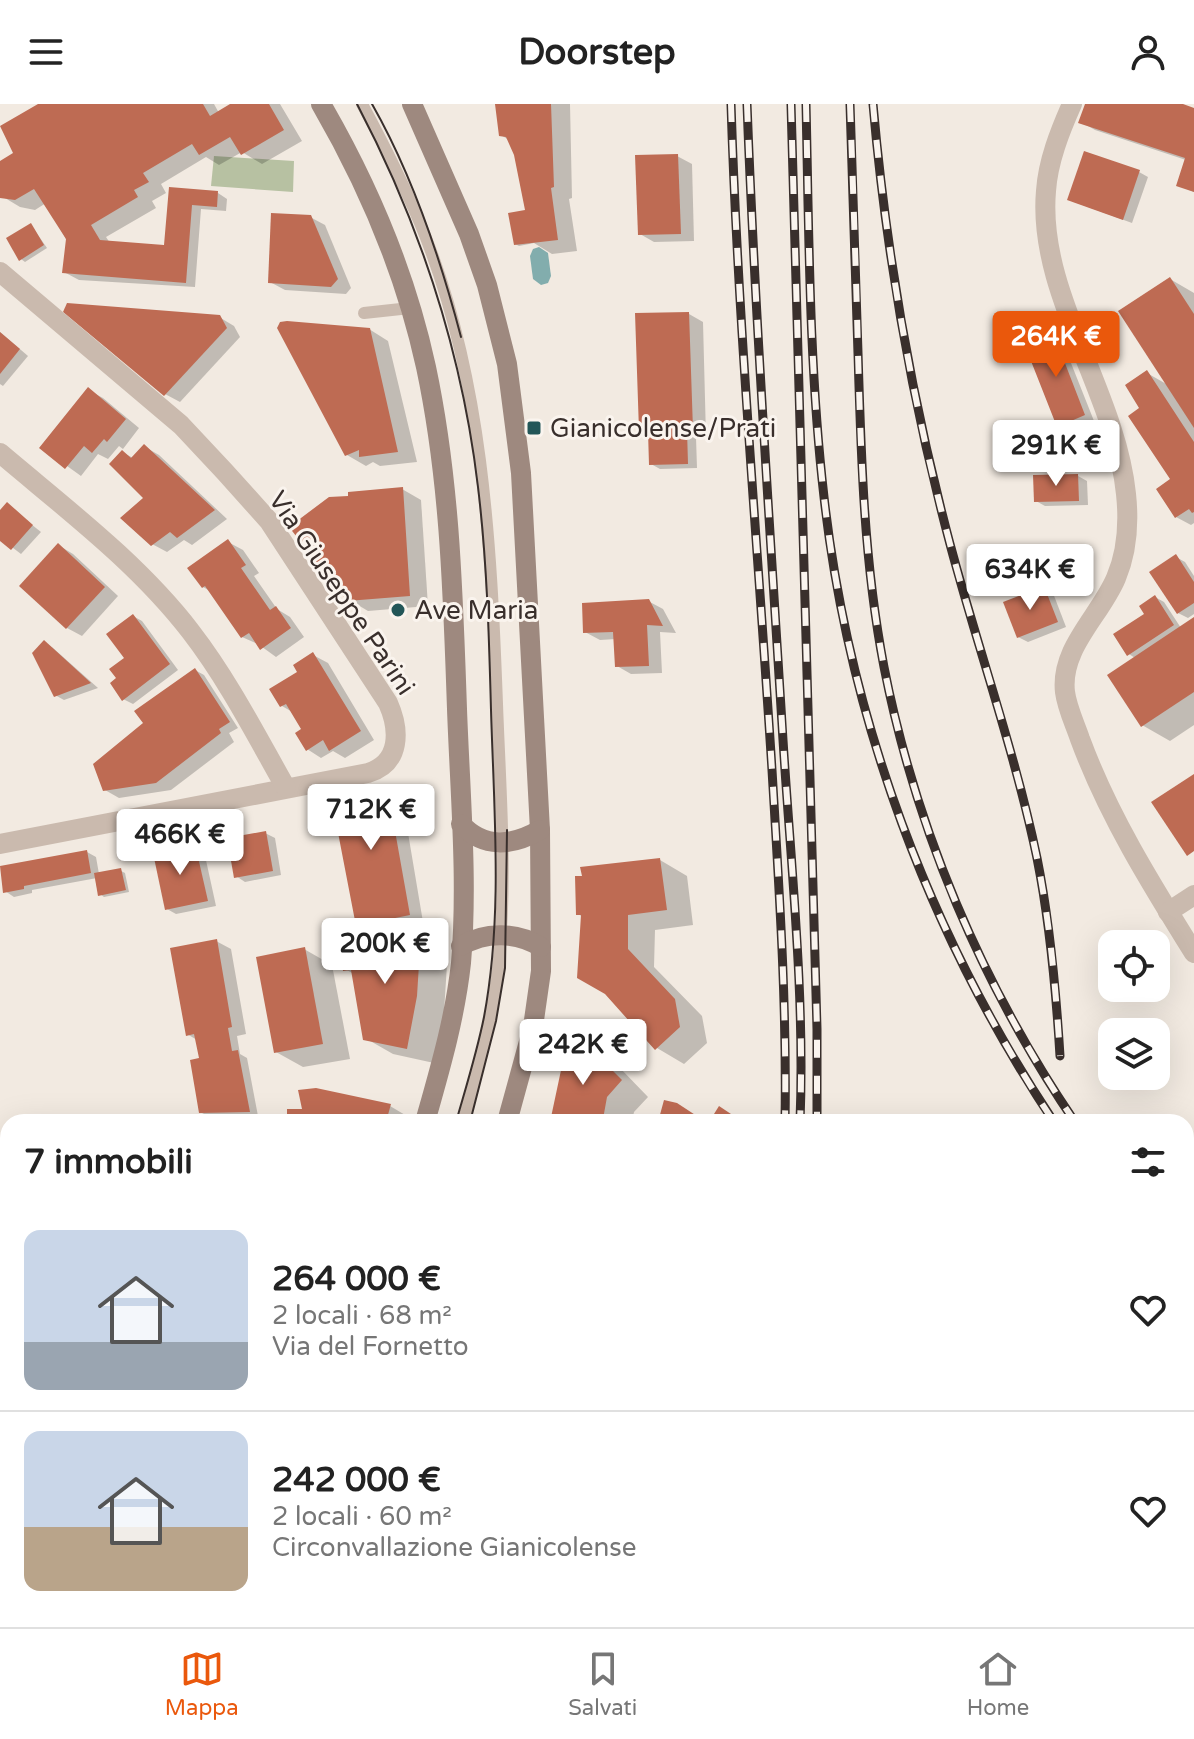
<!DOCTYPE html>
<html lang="it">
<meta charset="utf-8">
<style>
body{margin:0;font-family:"Varela Round",sans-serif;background:#f2f2f2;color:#222;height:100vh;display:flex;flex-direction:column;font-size:30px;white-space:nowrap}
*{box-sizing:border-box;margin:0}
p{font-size:26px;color:#767676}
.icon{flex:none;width:44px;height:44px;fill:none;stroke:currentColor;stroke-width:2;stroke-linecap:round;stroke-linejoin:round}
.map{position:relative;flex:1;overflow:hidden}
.sheet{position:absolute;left:0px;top:1010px;width:1194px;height:514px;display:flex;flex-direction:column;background:#fff;border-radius:24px 24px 0 0;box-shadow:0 8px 32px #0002}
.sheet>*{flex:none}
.buttons{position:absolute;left:1098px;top:826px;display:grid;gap:16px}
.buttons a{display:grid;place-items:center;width:72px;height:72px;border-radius:16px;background:#fff;box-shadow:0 8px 32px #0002;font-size:40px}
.price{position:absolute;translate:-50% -68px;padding:0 18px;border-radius:8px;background:#fff;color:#222;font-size:26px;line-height:52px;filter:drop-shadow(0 2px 4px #0008)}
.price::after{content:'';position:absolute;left:50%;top:48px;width:24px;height:18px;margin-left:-12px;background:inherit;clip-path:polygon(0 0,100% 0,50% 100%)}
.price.current{background:#ea580c;color:#fff}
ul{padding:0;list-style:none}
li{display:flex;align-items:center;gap:24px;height:200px;padding:0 24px}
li+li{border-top:2px solid #e0e0e0}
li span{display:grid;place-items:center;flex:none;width:224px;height:160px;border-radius:16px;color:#555}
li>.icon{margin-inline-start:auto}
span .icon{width:96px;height:96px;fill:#fffc;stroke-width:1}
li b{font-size:34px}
h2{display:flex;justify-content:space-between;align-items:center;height:96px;padding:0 24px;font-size:34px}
header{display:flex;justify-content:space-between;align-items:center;height:104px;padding:0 24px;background:#fff;font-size:36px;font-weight:700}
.dock{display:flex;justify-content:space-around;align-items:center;height:112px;border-top:2px solid #e0e0e0;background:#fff;font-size:22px;color:#767676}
.dock a{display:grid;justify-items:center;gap:4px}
.dock .current{color:#ea580c}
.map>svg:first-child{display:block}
.green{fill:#b7c1a2}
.water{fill:#82adad}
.shadow{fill:#0003}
.building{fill:#be6b53}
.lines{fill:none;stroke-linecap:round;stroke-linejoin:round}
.service{stroke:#cabaae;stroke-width:12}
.minor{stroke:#cabaae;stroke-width:20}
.secondary{stroke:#9e897f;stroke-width:20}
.tram{stroke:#392f2c;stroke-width:2}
.rail-casing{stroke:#392f2c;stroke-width:9}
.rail{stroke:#faf4ee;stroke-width:6;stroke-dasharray:18;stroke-linecap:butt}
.poi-dot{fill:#235658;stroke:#faf4ee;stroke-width:3}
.labels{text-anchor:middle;stroke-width:6;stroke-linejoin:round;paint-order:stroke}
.poi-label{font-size:26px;fill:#392f2c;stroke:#faf4ee;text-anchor:start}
.street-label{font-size:26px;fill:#392f2c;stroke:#faf4ee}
</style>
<header><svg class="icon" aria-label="menu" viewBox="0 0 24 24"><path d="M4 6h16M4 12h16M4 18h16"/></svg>Doorstep<svg class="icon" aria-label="person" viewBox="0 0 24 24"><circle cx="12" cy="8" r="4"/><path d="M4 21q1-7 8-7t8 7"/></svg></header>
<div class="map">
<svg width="1194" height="1523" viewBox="0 0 1194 1523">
<rect width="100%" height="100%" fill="#f2eae1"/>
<polygon class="green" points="214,52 294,57 293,88 211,82"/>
<polygon class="water" points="539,143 548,149 551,172 548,179 541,181 533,175 530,152 533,145"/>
<g class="shadow">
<polygon points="42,0 214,0 219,9 234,0 280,0 302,37 262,60 242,48 219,61 206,53 161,80 166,89 152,97 156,104 106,133 110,139 165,144 170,85 218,89 227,95 226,107 201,105 195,183 79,176 64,168 67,137 46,99 35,106 20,103 0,91 0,59 16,50"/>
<polygon points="497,0 570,0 572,94 569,95 577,147 552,150 534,139 519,142 515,140 527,107 516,51 509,36 501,31"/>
<polygon points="1087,0 1176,0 1194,6 1194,88 1178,81 1186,56 1095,26 1081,18"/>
<polygon points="677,52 692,60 694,137 654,138 640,130"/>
<polygon points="1139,68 1148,73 1132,119 1069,96"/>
<polygon points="310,113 325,121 351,184 346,190 285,186 270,178"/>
<polygon points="31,121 47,144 25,158 21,155"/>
<polygon points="1170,175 1194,189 1194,419 1191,421 1176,413 1173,376 1142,305 1147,269 1168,281"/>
<polygon points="689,210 703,218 706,333 696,333 697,364 660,365 651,360 650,332 641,326"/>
<polygon points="219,213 234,222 240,233 180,298 165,290"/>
<polygon points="369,225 388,237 417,358 380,362 373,358 366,362 347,351"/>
<polygon points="1050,225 1054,227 1064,251 1069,254 1094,317 1068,327 1058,321 1044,255"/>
<polygon points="0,228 28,252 3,282 0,280"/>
<polygon points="88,286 103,294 139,324 123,345 119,342 108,355 98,350 81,372 42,344"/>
<polygon points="145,343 159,351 227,415 192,441 184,436 167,448 152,440 146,394 122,348 133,354"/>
<polygon points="1078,372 1087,377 1088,401 1045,402 1036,397"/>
<polygon points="402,385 421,396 428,502 368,507 348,495"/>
<polygon points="7,401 41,428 21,450 0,434 0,409"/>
<polygon points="228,438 243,446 259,469 254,472 277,505 290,513 304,533 276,553 258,540 242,533 210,487 203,483"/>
<polygon points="58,441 73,450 118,492 82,532 67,524 22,482"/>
<polygon points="1176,453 1185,458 1194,472 1194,510 1188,514 1178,509"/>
<polygon points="1044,484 1053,489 1066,523 1028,538 1018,533"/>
<polygon points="1155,493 1164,498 1181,524 1194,515 1194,621 1170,637 1142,621 1135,554 1129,550"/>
<polygon points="648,497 663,505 676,529 660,528 662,569 631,570 617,562 616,535 600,536 585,528"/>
<polygon points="133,512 142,517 178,566 133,600 123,595 119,575 127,554"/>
<polygon points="44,538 53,544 98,584 64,596 55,591"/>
<polygon points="313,551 328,559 374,636 345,654 333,647 321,654 307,645 304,625 294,609 282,602 300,569"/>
<polygon points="195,566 204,571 238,624 229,629 234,638 171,686 119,694 105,686 146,619"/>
<polygon points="406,684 420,692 424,714 406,717 423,818 372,829 358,821 338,715 320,718 316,716"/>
<polygon points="265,729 275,734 281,771 245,778 236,772"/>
<polygon points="195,742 204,747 216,802 176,810 167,805"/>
<polygon points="87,748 96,753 99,770 121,767 125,769 129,788 104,793 100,790 97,774 32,786 32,789 14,793 5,787"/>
<polygon points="660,756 687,772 693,821 655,826 654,863 702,912 707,939 684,960 657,944 583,813 578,810"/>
<polygon points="421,830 448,845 444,908 434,959 393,950 365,934 354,870 345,865"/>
<polygon points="216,837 231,845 246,930 237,932 240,950 247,954 258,1012 210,1013 200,1008 201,956 197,936 187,930"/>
<polygon points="304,845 332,861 350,955 303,963 276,948"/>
<polygon points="591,947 619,963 648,993 634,1008 632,1018 551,1018"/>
<polygon points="390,1002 417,1018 289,1018"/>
<polygon points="0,1036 8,1041 8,1060 0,1060"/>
<polygon points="0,1081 8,1086 8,1110 7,1105 0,1105"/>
<polygon points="1186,1265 1194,1280 1194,1357 1186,1361"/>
<polygon points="0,1300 8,1304 8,1382 0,1382"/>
<polygon points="0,1410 8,1415 8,1437 0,1437"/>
<polygon points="0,1474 8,1478 8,1502 0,1502"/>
<polygon points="232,1516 353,1516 359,1523 233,1523"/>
<polygon points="373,1516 455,1516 455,1523 365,1523"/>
</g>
<g class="building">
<polygon points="38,0 203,0 210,12 230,0 269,0 284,26 241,51 230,33 199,51 192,40 143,69 149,78 134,86 138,93 91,121 100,136 164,141 169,83 218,87 217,103 192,101 186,179 62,169 66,135 34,85 15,96 0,94 0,57 13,49 0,22"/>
<polygon points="495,0 551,0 554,83 551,84 558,136 514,141 508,109 525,106 514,51 506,33 499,32"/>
<polygon points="1085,0 1183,0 1194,4 1194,88 1176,82 1185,54 1078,19"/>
<polygon points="1084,47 1140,66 1123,116 1067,96"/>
<polygon points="678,50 681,130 638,131 635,51"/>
<polygon points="271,109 311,111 338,175 331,183 268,179"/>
<polygon points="31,119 44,141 19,157 6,134"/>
<polygon points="1170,173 1194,210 1194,324 1118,207"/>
<polygon points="67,199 220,211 227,224 164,292 63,208"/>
<polygon points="689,208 693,326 687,326 688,360 649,361 648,327 639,327 635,209"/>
<polygon points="287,217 370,224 398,348 359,353 359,346 345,352 277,224 280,218"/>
<polygon points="1051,223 1085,311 1057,323 1031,257 1041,254 1032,230"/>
<polygon points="0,228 20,245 0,270"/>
<polygon points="1147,266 1194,338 1194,408 1192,409 1189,405 1175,414 1156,385 1170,375 1128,312 1139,304 1125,281"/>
<polygon points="88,283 126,315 107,338 104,335 92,349 84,342 65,365 39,344"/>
<polygon points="144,340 215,406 177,434 170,428 151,442 120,414 143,394 109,360 122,346 131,354"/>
<polygon points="1078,370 1079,397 1034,398 1033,371"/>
<polygon points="403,383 410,492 347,497 289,423 329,393 348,392 348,388"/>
<polygon points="7,398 33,421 11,446 0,437 0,406"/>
<polygon points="228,435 246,461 241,464 270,506 276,502 291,524 260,546 249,529 241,534 205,482 202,484 187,464"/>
<polygon points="58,439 105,483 66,525 19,482"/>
<polygon points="1176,450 1194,478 1194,499 1177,510 1149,468"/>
<polygon points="1044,482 1058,518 1017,534 1003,498"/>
<polygon points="1155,491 1174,521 1127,552 1113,530 1144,510 1139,502"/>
<polygon points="649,495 663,522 647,521 649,562 615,563 613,528 583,529 582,499"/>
<polygon points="133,510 170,560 122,597 110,579 116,574 109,565 124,554 106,530"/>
<polygon points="1194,513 1194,588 1141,623 1107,571"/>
<polygon points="44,536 91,579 54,593 32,549"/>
<polygon points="313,548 361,627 329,647 323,636 306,647 295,629 301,625 286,600 280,603 269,585 297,568 293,561"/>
<polygon points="195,564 230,618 219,625 221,629 156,679 103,687 93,660 143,619 134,607"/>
<polygon points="1194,670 1194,747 1187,752 1151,698"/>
<polygon points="406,682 411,706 392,710 410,811 356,822 335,713 314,717 311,700"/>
<polygon points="266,727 273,767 234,774 227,734"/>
<polygon points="195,740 208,797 165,806 153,749"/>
<polygon points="87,746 91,769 24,782 24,785 3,789 0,762"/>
<polygon points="660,754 667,806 628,811 628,845 675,895 680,923 655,946 605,890 577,874 581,811 576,811 575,772 582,772 580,763"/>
<polygon points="121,764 126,786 98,792 94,769"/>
<polygon points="421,828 417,892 407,945 363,936 351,866 343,867 339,840"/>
<polygon points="217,835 232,923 228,924 232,947 238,946 250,1008 199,1009 190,956 199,954 194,930 186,932 170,844"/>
<polygon points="305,843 323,940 274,949 256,853"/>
<polygon points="567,938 591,945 622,976 607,993 603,1015 609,1018 550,1018"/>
<polygon points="316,984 391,1000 386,1018 287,1018 287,1005 302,1005 298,986"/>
<polygon points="664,996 677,999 706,1018 658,1018"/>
<polygon points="719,1002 743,1018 709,1018"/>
<polygon points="1186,1274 1194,1289 1194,1342 1186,1346"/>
<polygon points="228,1516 338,1516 343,1523 231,1523"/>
<polygon points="370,1516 419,1516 409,1523 360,1523"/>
<polygon points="906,1516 941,1516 958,1523 903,1523"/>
</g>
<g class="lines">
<g class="service">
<path d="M362,0C383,39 403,79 420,119C483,270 491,439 497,600C500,684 507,769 499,853C495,909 478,964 463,1018"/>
<polyline points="364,209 410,204"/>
<polyline points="550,1516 557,1523"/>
<polyline points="848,1516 848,1523"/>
<polyline points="881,1516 882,1523"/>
<polyline points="817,1523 818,1516"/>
</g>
<g class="minor">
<path d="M1072,0C1060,27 1048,57 1046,87C1037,189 1116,288 1126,390C1129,418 1127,448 1116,474C1100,512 1060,544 1065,588C1067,604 1075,620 1080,635C1108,711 1151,780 1194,849"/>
<path d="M0,168L181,321L225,368L269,417L388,599C400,626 401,659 368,669L0,740"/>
<path d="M0,349C66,405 138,459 191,528C228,576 256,631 286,684"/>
<polyline points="1168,808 1194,791"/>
<polyline points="450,1523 459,1516"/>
</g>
<g class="secondary">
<path d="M321,0C368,81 406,171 426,263C450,376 453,490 457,605C460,689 468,776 461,859C455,914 440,965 425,1018"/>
<polyline points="412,0 469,130 487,181 507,260 521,369 540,726 541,867 533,923 507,1018"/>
<path d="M461,720C484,745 512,742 540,726"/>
<path d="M461,842C486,827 517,828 541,843"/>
<polyline points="495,1516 501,1523"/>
<polyline points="614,1516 622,1523"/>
</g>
<g class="tram">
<path d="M357,0C420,120 462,248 478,383C487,457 489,532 491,606C494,708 503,812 484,913C477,948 466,983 456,1018"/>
<path d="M372,0C413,72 440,153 461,233"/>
<polyline points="470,1018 496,917 505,864 507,726"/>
<polyline points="541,1516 548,1523"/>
<polyline points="559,1516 566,1523"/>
</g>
<defs>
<g id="rail">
<path d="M731,0C738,222 758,444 772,666C779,784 787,900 785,1018"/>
<path d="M747,0C755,212 770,424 783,636C791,763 805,891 800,1018"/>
<polyline points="791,0 817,925 817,1018"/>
<path d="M806,0C809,131 809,263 824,393C849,616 930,832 1054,1018"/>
<path d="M850,0C853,83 856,166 858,249C861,354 864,459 884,563C916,726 982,881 1075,1018"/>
<path d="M873,0C886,148 912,297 950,440C978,545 1015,648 1037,754C1050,819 1056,886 1060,952"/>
<polyline points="1186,1153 1194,1161"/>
<polyline points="1186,1178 1194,1186"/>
<polyline points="677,1519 679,1516"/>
<polyline points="693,1523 696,1516"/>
</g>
</defs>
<use href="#rail" class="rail-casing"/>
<use href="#rail" class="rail"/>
</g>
<g class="poi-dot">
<rect x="526" y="316" width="16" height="16" rx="4"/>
<circle cx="398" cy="506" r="8"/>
</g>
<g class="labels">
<g class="poi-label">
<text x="550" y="333">Gianicolense/Prati</text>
<text x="414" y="515">Ave Maria</text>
</g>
<g class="street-label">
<text transform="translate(342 489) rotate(56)" y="9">Via Giuseppe Parini</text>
</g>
</g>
</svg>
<div class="buttons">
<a><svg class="icon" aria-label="locate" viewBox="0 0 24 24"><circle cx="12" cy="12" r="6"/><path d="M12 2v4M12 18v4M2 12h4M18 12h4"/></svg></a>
<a><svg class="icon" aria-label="layers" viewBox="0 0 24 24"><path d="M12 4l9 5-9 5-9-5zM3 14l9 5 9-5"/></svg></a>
</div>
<b class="price current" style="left:1056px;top:275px">264K €</b>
<b class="price" style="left:1056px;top:384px">291K €</b>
<b class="price" style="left:1030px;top:508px">634K €</b>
<b class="price" style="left:371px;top:748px">712K €</b>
<b class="price" style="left:180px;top:773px">466K €</b>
<b class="price" style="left:385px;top:882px">200K €</b>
<b class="price" style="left:583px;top:983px">242K €</b>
<section class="sheet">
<h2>7 immobili<svg class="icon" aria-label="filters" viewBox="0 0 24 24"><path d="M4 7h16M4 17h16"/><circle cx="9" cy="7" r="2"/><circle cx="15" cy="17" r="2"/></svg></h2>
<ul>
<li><span style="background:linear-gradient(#c9d6e8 70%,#9aa5b1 0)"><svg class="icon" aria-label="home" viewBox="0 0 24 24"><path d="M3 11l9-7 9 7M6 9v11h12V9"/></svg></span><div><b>264 000 €</b><p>2 locali · 68 m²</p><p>Via del Fornetto</p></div><svg class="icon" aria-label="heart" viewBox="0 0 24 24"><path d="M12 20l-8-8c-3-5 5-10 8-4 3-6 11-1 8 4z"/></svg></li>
<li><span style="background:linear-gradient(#c9d6e8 60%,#b9a48a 0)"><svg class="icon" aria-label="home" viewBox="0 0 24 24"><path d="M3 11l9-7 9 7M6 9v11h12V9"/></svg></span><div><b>242 000 €</b><p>2 locali · 60 m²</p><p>Circonvallazione Gianicolense</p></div><svg class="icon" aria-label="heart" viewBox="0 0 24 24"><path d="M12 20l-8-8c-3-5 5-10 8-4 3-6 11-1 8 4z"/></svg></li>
</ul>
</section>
</div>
<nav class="dock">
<a class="current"><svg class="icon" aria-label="map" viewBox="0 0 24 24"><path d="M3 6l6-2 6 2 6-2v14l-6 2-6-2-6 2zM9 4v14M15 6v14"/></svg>Mappa</a>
<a><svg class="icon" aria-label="saved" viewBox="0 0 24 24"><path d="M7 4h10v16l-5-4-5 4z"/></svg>Salvati</a>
<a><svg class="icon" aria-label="home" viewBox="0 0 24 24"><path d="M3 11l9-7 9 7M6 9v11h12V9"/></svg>Home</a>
</nav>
